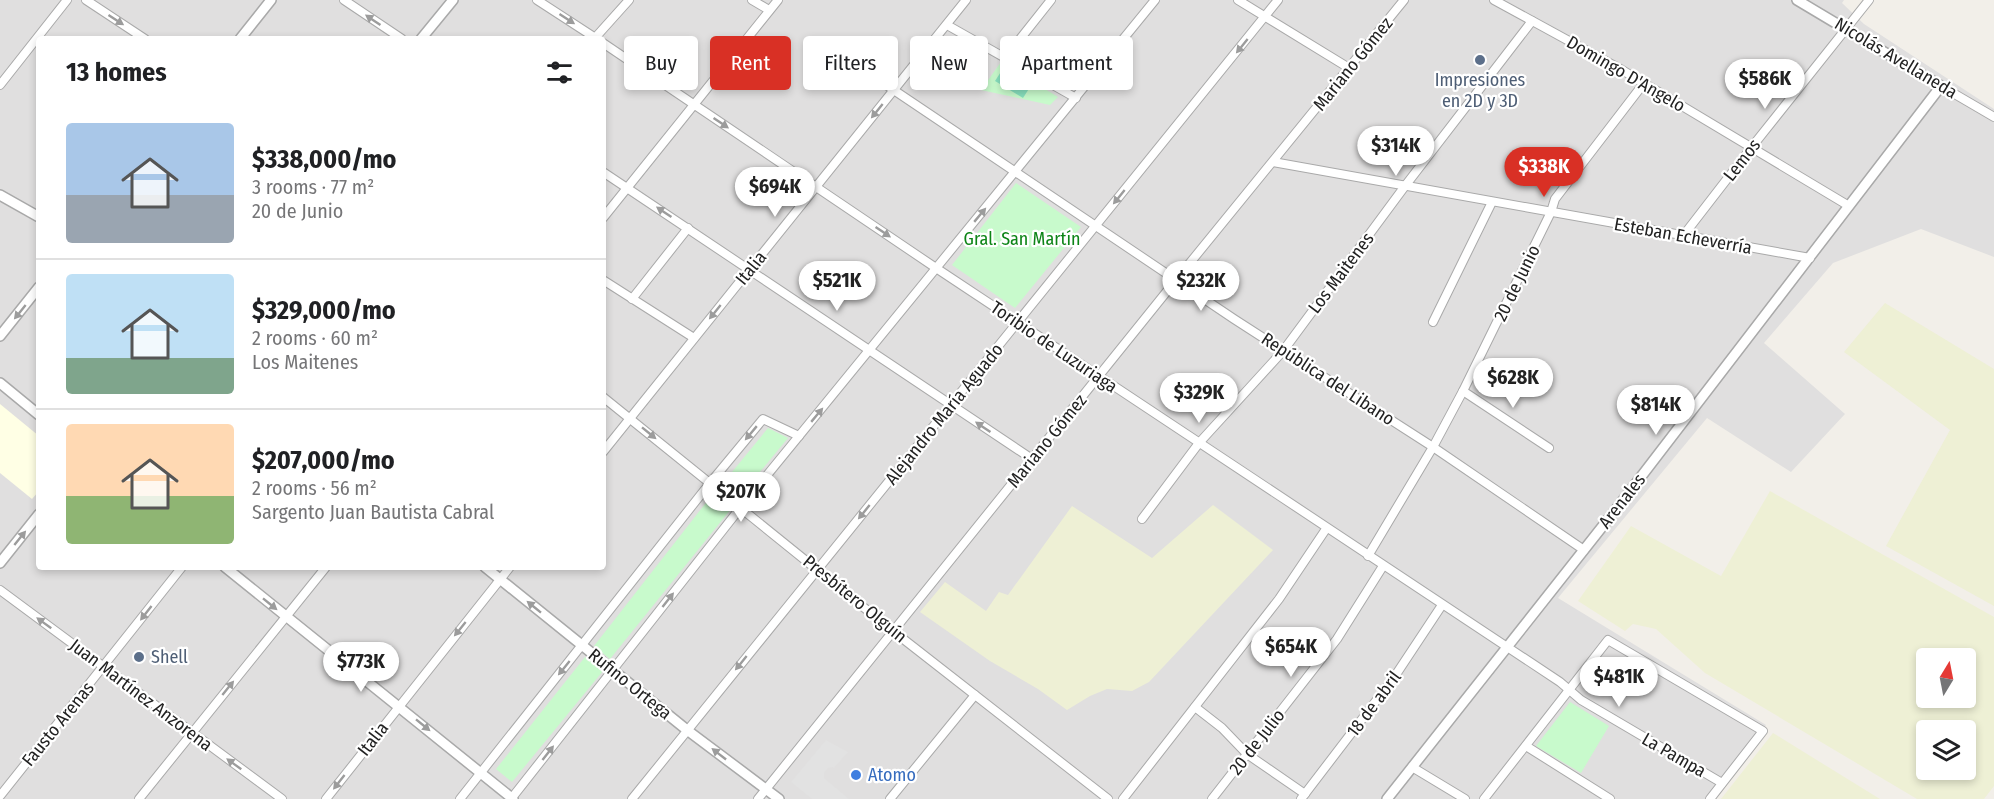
<!DOCTYPE html>
<meta charset="utf-8">
<style>
body{margin:0;font-family:"Fira Sans Condensed",sans-serif;background:#f6f6f6;color:#202124;height:100vh;display:flex;flex-direction:column;font-size:22px;white-space:nowrap}
*{box-sizing:border-box;margin:0}
p{font-size:20px;color:#757577}
.icon{flex:none;width:33px;height:33px;fill:none;stroke:currentColor;stroke-width:2;stroke-linecap:round;stroke-linejoin:round}
.map{position:relative;flex:1;overflow:hidden}
.panel{position:absolute;left:36px;top:36px;width:570px;height:534px;display:flex;flex-direction:column;background:#fff;border-radius:6px;box-shadow:0 3px 9px #0003}
.panel>*{flex:none}
.hud{position:absolute;left:624px;top:36px;width:570px;height:54px;display:flex;gap:12px}
.needle{width:39px;rotate:10deg}
.tools{position:absolute;left:1916px;top:648px;display:grid;gap:12px}
.tools a{display:grid;place-items:center;width:60px;height:60px;border-radius:6px;background:#fff;box-shadow:0 3px 9px #0003;font-size:30px}
.price{position:absolute;translate:-50% -51px;padding:0 14px;border-radius:21px;background:#fff;color:#222;font-size:20px;line-height:39px;filter:drop-shadow(0 2px 3px #0008)}
.price::after{content:'';position:absolute;left:50%;top:36px;width:18px;height:14px;margin-left:-9px;background:inherit;clip-path:polygon(0 0,100% 0,50% 100%)}
.price.current{background:#d93025;color:#fff}
ul{padding:0;list-style:none}
li{display:flex;align-items:center;gap:18px;height:150px;padding:0 30px}
li+li{border-top:2px solid #e0e0e0}
li span{display:grid;place-items:center;flex:none;width:168px;height:120px;border-radius:6px;color:#555}
li>.icon{margin-inline-start:auto}
span .icon{width:72px;height:72px;fill:#fffc;stroke-width:1}
li b{font-size:26px}
h2{display:flex;justify-content:space-between;align-items:center;height:72px;padding:0 30px;font-size:26px}
.chip{padding:0 21px;border-radius:6px;background:#fff;box-shadow:0 3px 9px #0003;font-size:21px;line-height:54px}
.chip.current{background:#d93025;color:#fff}
.map>svg:first-child{display:block}
.residential{fill:#e0dfdf;fill-rule:evenodd}
.education{fill:#ffffe5}
.farmland{fill:#eef0d5;fill-rule:evenodd}
.park{fill:#c8facc}
.pitch{fill:#88e0be}
.parking{fill:#e2e2e2}
.lines{fill:none;stroke-linecap:round;stroke-linejoin:round}
.minor-casing{stroke:#a9a9a9;stroke-width:10}
.tertiary-casing{stroke:#a9a9a9;stroke-width:12}
.minor{stroke:#fff;stroke-width:8}
.tertiary{stroke:#fff;stroke-width:9}
.oneway{fill:#9c9c9c}
.service-dot{fill:#5c6f8a;stroke:#fff;stroke-width:2}
.shop-dot{fill:#3f7fe0;stroke:#fff;stroke-width:2}
.labels{text-anchor:middle;stroke-width:4.5;stroke-linejoin:round;paint-order:stroke}
.street-label{font-size:18px;fill:#222;stroke:#fff}
.service-label{font-size:18px;fill:#4e5e75;stroke:#fff}
.park-label{font-size:18px;fill:#0c8416;stroke:#fff}
.shop-label{font-size:18px;fill:#366cbe;stroke:#fff;text-anchor:start}
</style>
<div class="map">
<svg width="1994" height="799" viewBox="0 0 1994 799">
<rect width="100%" height="100%" fill="#f2efe9"/>
<path class="residential" d="M0,0H1844L1842,3L1864,24L1994,109V257L1921,229L1833,263L1764,343L1845,414L1791,472L1707,418L1558,598L1766,725L1709,799H0ZM39,39H603V567H39Z"/>
<polygon class="education" points="0,404 39,436 39,491 32,499 0,473"/>
<g class="farmland">
<polygon points="1885,303 1994,369 1994,606 1886,546 1950,430 1844,352"/>
<path d="M1770,491L1994,617V786L1984,799H1917L1705,673L1656,629L1633,624L1625,631L1578,601L1631,526L1721,576ZM1965,658V698H1926V658ZM1965,730V770H1926V730Z"/>
<polygon points="1213,505 1273,550 1149,682 1132,691 1107,689 1090,696 1067,710 1038,689 990,661 920,612 945,582 986,611 999,592 1008,595 1072,506 1152,558"/>
<polygon points="1773,733 1880,799 1721,799"/>
</g>
<g class="park">
<polygon points="1001,62 1058,97 1050,105 981,90"/>
<polygon points="1016,183 1081,227 1015,308 952,265"/>
<polygon points="768,428 788,438 740,496 723,483"/>
<polygon points="712,495 731,509 610,659 594,646"/>
<polygon points="585,657 603,671 512,782 496,769"/>
<polygon points="1570,702 1609,726 1581,773 1536,746"/>
</g>
<polygon class="pitch" points="1004,67 1032,84 1023,98 995,81"/>
<polygon class="parking" points="826,740 848,752 834,768 832,767 828,768 824,773 824,778 849,799 812,799 791,782"/>
<g class="lines">
<defs>
<g id="minor">
<polyline points="86,0 145,39"/>
<polyline points="344,0 402,39"/>
<polyline points="537,0 597,39"/>
<polyline points="752,0 769,10"/>
<polyline points="1238,0 1349,68"/>
<polyline points="1494,0 1622,70 1849,206"/>
<polyline points="947,25 1076,98"/>
<polyline points="594,39 629,0"/>
<polyline points="603,43 936,268 1560,682 1581,700 1722,783"/>
<polyline points="829,55 864,70 1234,319 1433,447 1584,550"/>
<polyline points="1005,58 1051,0"/>
<polyline points="0,85 67,0"/>
<polyline points="1941,86 1994,117"/>
<polyline points="1273,162 1810,258"/>
<polyline points="603,172 1032,459"/>
<polyline points="603,218 778,0"/>
<polyline points="1683,236 1751,148 1869,0"/>
<polyline points="603,280 694,338"/>
<polyline points="632,299 688,228"/>
<polyline points="1433,322 1492,202"/>
<polyline points="1463,391 1549,448"/>
<polyline points="603,397 893,631 1108,799"/>
<polyline points="603,452 966,0"/>
<polyline points="1142,519 1199,443 1283,351 1405,186 1532,21"/>
<polyline points="1368,556 1433,447 1463,391 1551,212 1555,199 1644,83"/>
<polyline points="0,590 282,799"/>
<polyline points="1195,707 1222,728 1247,754 1305,794"/>
<polyline points="1526,746 1610,799"/>
<polyline points="1412,767 1465,799"/>
<polyline points="0,796 182,567"/>
<polyline points="139,799 326,567"/>
<polyline points="326,799 510,567"/>
<polyline points="460,799 710,483 763,419 799,436"/>
<polyline points="511,799 741,507 1155,0"/>
<polyline points="632,799 1278,0"/>
<polyline points="758,799 1176,280 1404,0"/>
<polyline points="890,799 975,695"/>
<polyline points="1123,799 1279,599 1326,529"/>
<polyline points="1212,799 1337,639 1383,566"/>
<polyline points="1301,799 1395,676 1442,605"/>
<polyline points="1484,799 1608,640 1763,731 1710,799"/>
</g>
<g id="tertiary">
<polyline points="240,39 271,0"/>
<polyline points="421,39 453,0"/>
<polyline points="0,195 39,217"/>
<polyline points="0,336 39,287"/>
<polyline points="0,383 39,415"/>
<polyline points="0,563 39,514"/>
<polyline points="225,567 513,799"/>
<polyline points="485,567 687,730 779,799"/>
<polyline points="1387,799 1617,508 1941,86 1797,0"/>
</g>
</defs>
<use href="#minor" class="minor-casing"/>
<use href="#tertiary" class="tertiary-casing"/>
<use href="#minor" class="minor"/>
<use href="#tertiary" class="tertiary"/>
</g>
<defs><path id="oneway-solid" d="M-6-.8H1V-3.2L6.5 0L1 3.2V.8H-6Z" transform="scale(1.5)"/></defs>
<g class="oneway">
<use href="#oneway-solid" transform="translate(567 19) rotate(33)"/>
<use href="#oneway-solid" transform="translate(116 20) rotate(33)"/>
<use href="#oneway-solid" transform="translate(373 20) rotate(-146)"/>
<use href="#oneway-solid" transform="translate(1242 46) rotate(129)"/>
<use href="#oneway-solid" transform="translate(877 111) rotate(129)"/>
<use href="#oneway-solid" transform="translate(721 123) rotate(34)"/>
<use href="#oneway-solid" transform="translate(1119 197) rotate(129)"/>
<use href="#oneway-solid" transform="translate(664 212) rotate(-146)"/>
<use href="#oneway-solid" transform="translate(980 215) rotate(-50)"/>
<use href="#oneway-solid" transform="translate(883 232) rotate(34)"/>
<use href="#oneway-solid" transform="translate(20 312) rotate(129)"/>
<use href="#oneway-solid" transform="translate(715 312) rotate(129)"/>
<use href="#oneway-solid" transform="translate(817 415) rotate(-50)"/>
<use href="#oneway-solid" transform="translate(983 427) rotate(-146)"/>
<use href="#oneway-solid" transform="translate(649 433) rotate(39)"/>
<use href="#oneway-solid" transform="translate(751 433) rotate(130)"/>
<use href="#oneway-solid" transform="translate(864 512) rotate(129)"/>
<use href="#oneway-solid" transform="translate(20 538) rotate(-51)"/>
<use href="#oneway-solid" transform="translate(668 600) rotate(-52)"/>
<use href="#oneway-solid" transform="translate(270 604) rotate(39)"/>
<use href="#oneway-solid" transform="translate(534 607) rotate(-141)"/>
<use href="#oneway-solid" transform="translate(146 613) rotate(128)"/>
<use href="#oneway-solid" transform="translate(44 623) rotate(-144)"/>
<use href="#oneway-solid" transform="translate(460 629) rotate(129)"/>
<use href="#oneway-solid" transform="translate(741 663) rotate(129)"/>
<use href="#oneway-solid" transform="translate(564 668) rotate(129)"/>
<use href="#oneway-solid" transform="translate(228 688) rotate(-51)"/>
<use href="#oneway-solid" transform="translate(423 725) rotate(39)"/>
<use href="#oneway-solid" transform="translate(548 753) rotate(-52)"/>
<use href="#oneway-solid" transform="translate(719 754) rotate(-142)"/>
<use href="#oneway-solid" transform="translate(234 764) rotate(-144)"/>
<use href="#oneway-solid" transform="translate(339 782) rotate(128)"/>
</g>
<g class="service-dot">
<circle cx="1480" cy="60" r="6"/>
<circle cx="139" cy="657" r="6"/>
</g>
<circle class="shop-dot" cx="856" cy="775" r="6"/>
<g class="labels">
<g class="street-label">
<text transform="translate(1896 58) rotate(31)" y="6">Nicolás Avellaneda</text>
<text transform="translate(1353 64) rotate(-51)" y="6">Mariano Gómez</text>
<text transform="translate(1626 74) rotate(30)" y="6">Domingo D'Angelo</text>
<text transform="translate(1742 160) rotate(-52)" y="6">Lemos</text>
<text transform="translate(1683 236) rotate(10)" y="6">Esteban Echeverría</text>
<text transform="translate(751 268) rotate(-51)" y="6">Italia</text>
<text transform="translate(1341 273) rotate(-53)" y="6">Los Maitenes</text>
<text transform="translate(1517 283) rotate(-64)" y="6">20 de Junio</text>
<text transform="translate(1054 347) rotate(34)" y="6">Toribio de Luzuriaga</text>
<text transform="translate(1328 379) rotate(33)" y="6">República del Libano</text>
<text transform="translate(944 414) rotate(-51)" y="6">Alejandro María Aguado</text>
<text transform="translate(1047 441) rotate(-51)" y="6">Mariano Gómez</text>
<text transform="translate(1622 501) rotate(-52)" y="6">Arenales</text>
<text transform="translate(855 599) rotate(39)" y="6">Presbítero Olguín</text>
<text transform="translate(630 684) rotate(39)" y="6">Rufino Ortega</text>
<text transform="translate(141 695) rotate(37)" y="6">Juan Martínez Anzorena</text>
<text transform="translate(1374 704) rotate(-53)" y="6">18 de abril</text>
<text transform="translate(58 724) rotate(-51)" y="6">Fausto Arenas</text>
<text transform="translate(373 739) rotate(-52)" y="6">Italia</text>
<text transform="translate(1257 742) rotate(-52)" y="6">20 de Julio</text>
<text transform="translate(1674 755) rotate(30)" y="6">La Pampa</text>
</g>
<g class="service-label">
<text x="1480" y="86">Impresiones<tspan x="1480" dy="21">en 2D y 3D</tspan></text>
<text x="151" y="663" text-anchor="start">Shell</text>
</g>
<g class="park-label">
<text x="1022" y="245">Gral. San Martín</text>
</g>
<g class="shop-label">
<text x="868" y="781">Atomo</text>
</g>
</g>
</svg>
<div class="tools">
<a><svg class="needle" viewBox="-14 -14 28 28"><path d="M0-13l5 13h-10z" fill="#e53935"/><path d="M0 13l5-13h-10z" fill="#757577"/></svg></a>
<a><svg class="icon" aria-label="layers" viewBox="0 0 24 24"><path d="M12 4l9 5-9 5-9-5zM3 14l9 5 9-5"/></svg></a>
</div>
<b class="price" style="left:1765px;top:110px">$586K</b>
<b class="price" style="left:1396px;top:177px">$314K</b>
<b class="price current" style="left:1544px;top:198px">$338K</b>
<b class="price" style="left:775px;top:218px">$694K</b>
<b class="price" style="left:837px;top:312px">$521K</b>
<b class="price" style="left:1201px;top:312px">$232K</b>
<b class="price" style="left:1513px;top:409px">$628K</b>
<b class="price" style="left:1199px;top:424px">$329K</b>
<b class="price" style="left:1656px;top:436px">$814K</b>
<b class="price" style="left:741px;top:523px">$207K</b>
<b class="price" style="left:1291px;top:678px">$654K</b>
<b class="price" style="left:361px;top:693px">$773K</b>
<b class="price" style="left:1619px;top:708px">$481K</b>
<div class="hud">
<a class="chip">Buy</a>
<a class="chip current">Rent</a>
<a class="chip">Filters</a>
<a class="chip">New</a>
<a class="chip">Apartment</a>
</div>
<section class="panel">
<h2>13 homes<svg class="icon" aria-label="filters" viewBox="0 0 24 24"><path d="M4 7h16M4 17h16"/><circle cx="9" cy="7" r="2"/><circle cx="15" cy="17" r="2"/></svg></h2>
<ul>
<li><span style="background:linear-gradient(#a9c7e8 60%,#9aa5b1 0)"><svg class="icon" aria-label="home" viewBox="0 0 24 24"><path d="M3 11l9-7 9 7M6 9v11h12V9"/></svg></span><div><b>$338,000/mo</b><p>3 rooms · 77 m²</p><p>20 de Junio</p></div></li>
<li><span style="background:linear-gradient(#bfe0f5 70%,#7fa58c 0)"><svg class="icon" aria-label="home" viewBox="0 0 24 24"><path d="M3 11l9-7 9 7M6 9v11h12V9"/></svg></span><div><b>$329,000/mo</b><p>2 rooms · 60 m²</p><p>Los Maitenes</p></div></li>
<li><span style="background:linear-gradient(#ffd9b3 60%,#8fb573 0)"><svg class="icon" aria-label="home" viewBox="0 0 24 24"><path d="M3 11l9-7 9 7M6 9v11h12V9"/></svg></span><div><b>$207,000/mo</b><p>2 rooms · 56 m²</p><p>Sargento Juan Bautista Cabral</p></div></li>
</ul>
</section>
</div>
